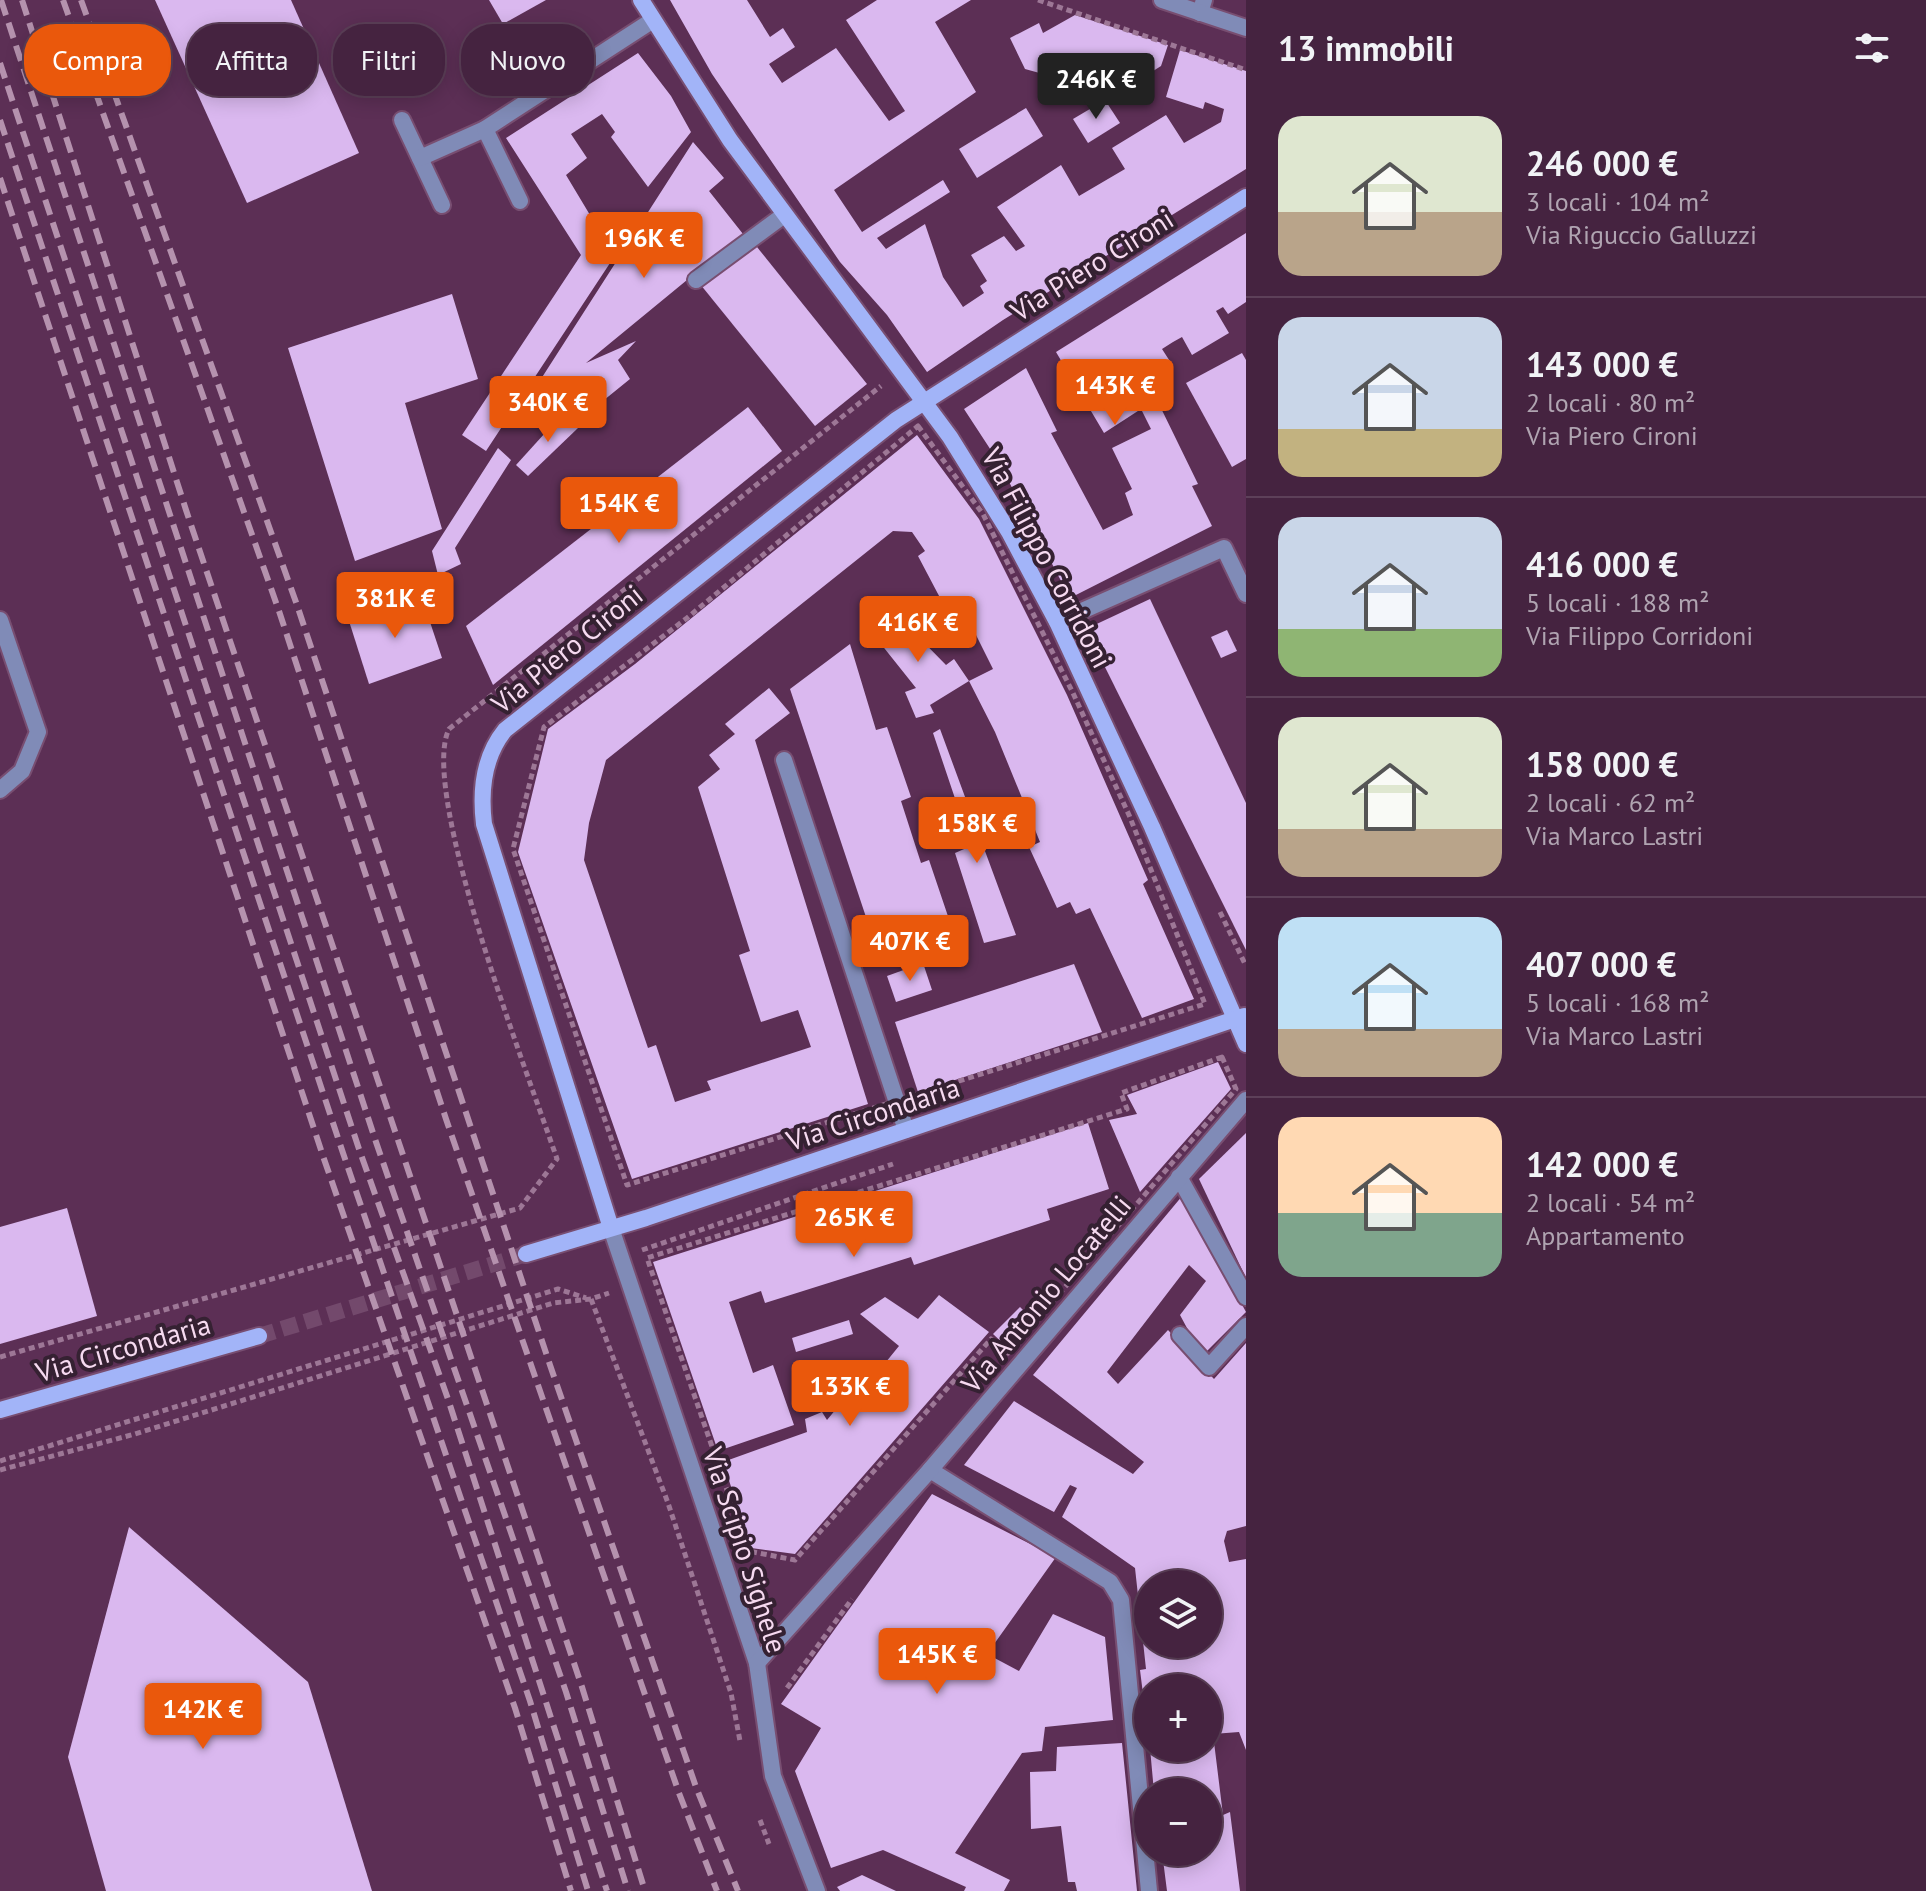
<!DOCTYPE html>
<html lang="it">
<meta charset="utf-8">
<style>
body{margin:0;font-family:"PT Sans",sans-serif;background:#4c2b47;color:#f1f3f6;height:100vh;display:flex;flex-direction:column;font-size:30px;white-space:nowrap}
*{box-sizing:border-box;margin:0}
p{font-size:26px;color:#b0a4b1}
.icon{flex:none;width:44px;height:44px;fill:none;stroke:currentColor;stroke-width:2;stroke-linecap:round;stroke-linejoin:round}
.map{position:relative;flex:1;overflow:hidden}
.side{display:flex;flex-direction:column;background:#452340;width:680px}
.side>*{flex:none}
.guide{position:absolute;left:24px;top:24px;width:760px;height:72px;display:flex;gap:16px}
.buttons{position:absolute;left:1134px;top:1570px;display:grid;gap:16px}
.buttons a{display:grid;place-items:center;width:88px;height:88px;border-radius:50%;background:#452340;box-shadow:0 4px 20px #0003,0 0 0 2px #5d4059;font-size:40px}
.price{position:absolute;translate:-50% -68px;padding:0 18px;border-radius:8px;background:#ea580c;color:#fff;font-size:26px;line-height:52px;filter:drop-shadow(0 2px 4px #0008)}
.price::after{content:'';position:absolute;left:50%;top:48px;width:24px;height:18px;margin-left:-12px;background:inherit;clip-path:polygon(0 0,100% 0,50% 100%)}
.price.on{background:#222;color:#fff}
ul{padding:0;list-style:none}
li{display:flex;align-items:center;gap:24px;height:200px;padding:0 32px}
li+li{border-top:2px solid #5d4059}
li span{display:grid;place-items:center;flex:none;width:224px;height:160px;border-radius:24px;color:#555}
li>.icon{margin-inline-start:auto}
span .icon{width:96px;height:96px;fill:#fffc;stroke-width:1}
li b{font-size:34px}
h2{display:flex;justify-content:space-between;align-items:center;height:96px;padding:0 32px;font-size:34px}
.chip{padding:0 28px;border-radius:32px;background:#452340;box-shadow:0 4px 20px #0003,0 0 0 2px #5d4059;font-size:28px;line-height:72px}
.chip.on{background:#ea580c;color:#fff}
main{display:flex;flex:1;min-height:0}
.map>svg:first-child{display:block}
.building{fill:#dab8ef;fill-rule:evenodd}
.lines{fill:none;stroke-linecap:round;stroke-linejoin:round}
.secondary-tunnel{stroke:#73496c;stroke-width:16;stroke-dasharray:16 8;stroke-linecap:butt}
.lane-casing{stroke:#784e71;stroke-width:20}
.street-casing{stroke:#784e71;stroke-width:20}
.secondary-casing{stroke:#784e71;stroke-width:20}
.path{stroke:#9d7796;stroke-width:5;stroke-dasharray:6 4;stroke-linecap:butt}
.lane{stroke:#808bb7;stroke-width:16}
.street{stroke:#808bb7;stroke-width:16}
.secondary{stroke:#a2b4f8;stroke-width:16}
.rail{stroke:#b592ae;stroke-width:6;stroke-dasharray:16 8;stroke-linecap:butt}
.labels{text-anchor:middle;stroke-width:8;stroke-linejoin:round;paint-order:stroke}
.street-label{font-size:28px;fill:#f6daf0;stroke:#352132}
</style>
<main>
<div class="map">
<svg width="1246" height="1891" viewBox="0 0 1246 1891">
<rect width="100%" height="100%" fill="#5c2f55"/>
<g class="building">
<polygon points="155,0 291,0 359,153 247,203"/>
<polygon points="489,0 546,0 503,24"/>
<polygon points="670,0 747,0 770,37 783,28 795,47 769,64 782,83 836,48 889,121 905,111 846,20 877,0 971,0 935,22 976,92 834,190 862,232 943,180 950,192 877,238 886,249 925,224 943,277 963,307 984,293 980,286 987,281 971,255 1004,236 1016,251 1025,246 997,207 1061,165 1079,196 1125,169 1112,148 1166,115 1184,143 1221,122 1224,109 1205,102 1203,109 1166,97 1180,50 1246,71 1246,169 1003,320 927,372 887,315 840,262 712,74"/>
<polygon points="1075,15 1168,45 1161,66 1109,99 1071,84 1063,72 1054,77 1025,69 1010,38 1039,23 1043,33"/>
<polygon points="638,53 671,96 691,132 648,187 611,137 615,132 602,114 571,134 587,158 566,175 605,240 598,251 612,260 486,451 462,435 581,255 506,138"/>
<polygon points="1105,100 1120,123 1088,143 1073,119"/>
<polygon points="1026,108 1043,136 977,178 959,149"/>
<polygon points="693,142 724,178 709,191 743,234 586,363 636,341 618,360 630,379 588,413 570,384 523,407"/>
<polygon points="1246,233 1246,302 1228,314 1223,307 1216,311 1229,333 1192,355 1182,337 1173,342 1162,349 1173,366 1135,389 1146,406 1157,400 1198,484 1192,486 1212,526 1070,598 998,461 964,409 1026,368 1057,431 1051,433 1103,530 1133,515 1125,493 1132,489 1112,448 1151,429 1141,409 1104,433 1056,352"/>
<polygon points="753,242 867,384 815,426 700,284"/>
<polygon points="452,294 478,379 405,403 442,529 355,561 288,348"/>
<polygon points="1242,353 1246,360 1246,459 1232,467 1186,383"/>
<polygon points="748,407 782,451 493,685 466,626"/>
<polygon points="565,411 578,428 528,476 516,465"/>
<polygon points="917,435 979,519 1067,695 1148,880 1143,884 1194,999 1142,1018 1090,908 1076,914 1070,902 1057,908 1029,847 1040,842 995,732 969,681 993,669 970,623 957,630 918,556 925,551 912,532 893,531 606,760 589,823 584,860 648,1048 656,1045 675,1102 711,1090 707,1081 811,1047 798,1010 761,1022 739,955 750,951 698,787 720,769 709,755 735,734 725,724 769,688 790,713 755,740 868,1104 632,1179 518,852 548,729 635,664"/>
<polygon points="498,448 511,460 455,548 461,564 438,575 432,551"/>
<polygon points="422,598 442,658 369,684 349,621"/>
<polygon points="1150,599 1246,803 1246,950 1086,629"/>
<polygon points="893,611 946,665 954,659 969,681 930,705 934,713 916,718 905,692 916,688 869,629"/>
<polygon points="1227,630 1237,651 1221,658 1211,637"/>
<polygon points="850,644 876,730 887,727 911,797 901,801 921,863 929,860 954,934 880,959 790,689"/>
<polygon points="940,729 982,843 1016,935 984,943 955,853 971,846 933,733"/>
<polygon points="923,963 932,990 896,1002 887,976"/>
<polygon points="1074,964 1102,1032 918,1092 895,1022"/>
<polygon points="1218,1062 1231,1089 1140,1192 1109,1120 1137,1114 1127,1095"/>
<polygon points="1088,1123 1109,1189 1047,1209 1050,1220 914,1265 911,1257 765,1303 761,1291 729,1302 753,1373 773,1365 794,1425 718,1451 653,1262"/>
<polygon points="1246,1133 1246,1278 1199,1179"/>
<path d="M1183,1195L1246,1312L1202,1356L1180,1315L1206,1281L1189,1265L1107,1372L1118,1384L1168,1330L1214,1379L1246,1343V1526L1227,1531L1224,1541L1229,1562L1246,1559V1750L1239,1732L1213,1734L1223,1815L1230,1812L1240,1891H1167L1162,1852H1208V1792H1154L1150,1748H1208V1688H1148L1146,1718L1140,1670L1146,1669L1135,1568L1062,1517L1077,1488L1070,1485L1054,1512L964,1465L1014,1401L1133,1474L1144,1462L1033,1375ZM1148,1584H1208V1644H1148Z"/>
<polygon points="67,1208 97,1316 0,1344 0,1227"/>
<polygon points="939,1295 989,1332 795,1554 751,1548 723,1462 807,1432 805,1419 822,1412 827,1420 870,1368 877,1373 899,1346 860,1314 885,1297 918,1319"/>
<polygon points="1020,1307 1033,1320 1007,1347 993,1334"/>
<polygon points="849,1320 853,1334 796,1352 792,1338"/>
<polygon points="932,1494 1056,1557 987,1654 1019,1671 1053,1614 1105,1637 1113,1720 1045,1727 1042,1751 1022,1753 955,1853 1010,1880 1004,1891 964,1891 966,1887 883,1850 831,1868 795,1771 821,1728 781,1704"/>
<polygon points="129,1527 308,1682 372,1891 106,1891 68,1757"/>
<polygon points="1122,1743 1137,1891 1077,1891 1075,1882 1068,1882 1061,1826 1031,1829 1030,1772 1056,1771 1057,1747"/>
<polygon points="862,1875 896,1891 840,1891 837,1887"/>
</g>
<g class="lines">
<polyline class="secondary-tunnel" points="259,1336 526,1254"/>
<defs>
<g id="lane">
<polyline points="1200,13 1204,0"/>
<polyline points="402,120 442,205"/>
<polyline points="420,158 485,129"/>
<polyline points="520,201 485,129 653,20"/>
<polyline points="696,280 784,215"/>
<polyline points="0,620 38,732 22,771 0,790"/>
<polyline points="1057,622 1224,548 1246,594"/>
<polyline points="1179,1177 1246,1297"/>
<polyline points="1180,1335 1209,1367 1246,1326"/>
</g>
<g id="street">
<polyline points="1162,0 1246,28"/>
<polyline points="784,760 906,1130"/>
<polyline points="611,1228 757,1663 773,1776 817,1891"/>
<polyline points="930,1470 1110,1582 1121,1600 1149,1891"/>
<polyline points="757,1663 930,1470 1246,1100"/>
</g>
<g id="secondary">
<polyline points="641,0 730,140 950,437 1009,532 1057,622 1152,827 1246,1044"/>
<path d="M611,1228L484,824C480,791 484,756 505,730L896,420L1246,197"/>
<polyline points="526,1254 646,1218 1244,1016"/>
<polyline points="0,1410 259,1336"/>
</g>
</defs>
<use href="#lane" class="lane-casing"/>
<use href="#street" class="street-casing"/>
<use href="#secondary" class="secondary-casing"/>
<g class="path">
<polyline points="1038,0 1246,70"/>
<polygon points="918,426 983,514 1073,693 1129,815 1205,1004 627,1185 513,849 544,727 687,618"/>
<polyline points="1220,912 1246,966"/>
<polygon points="1222,1057 1236,1089 1008,1353 991,1339 795,1560 748,1551 647,1258 1127,1109 1121,1093"/>
<polyline points="642,1250 893,1164"/>
<polyline points="591,1299 668,1503 731,1693 740,1741"/>
<path d="M0,1357L520,1208L557,1159C531,1082 418,792 449,729L881,386"/>
<polyline points="0,1461 558,1289 586,1298"/>
<polyline points="0,1470 135,1434 553,1303 591,1299 609,1293"/>
<polyline points="787,1688 852,1599"/>
<polyline points="760,1820 769,1844"/>
</g>
<use href="#lane" class="lane"/>
<use href="#street" class="street"/>
<use href="#secondary" class="secondary"/>
<g class="rail">
<polyline points="1,0 376,1142 566,1692 628,1891"/>
<polyline points="22,0 186,510 582,1687 645,1891"/>
<polyline points="63,0 279,611 446,1119 679,1793 717,1891"/>
<polyline points="81,0 297,605 550,1365 696,1787 738,1891"/>
<polyline points="0,63 359,1149 448,1399 607,1891"/>
<polyline points="0,120 343,1153 530,1701 588,1891"/>
<polyline points="0,178 324,1159 515,1708 571,1891"/>
</g>
</g>
<g class="labels">
<g class="street-label">
<text transform="translate(1092 265) rotate(-32)" y="10">Via Piero Cironi</text>
<text transform="translate(1047 558) rotate(62)" y="10">Via Filippo Corridoni</text>
<text transform="translate(567 649) rotate(-39)" y="10">Via Piero Cironi</text>
<text transform="translate(873 1114) rotate(-18)" y="10">Via Circondaria</text>
<text transform="translate(1046 1294) rotate(-50)" y="10">Via Antonio Locatelli</text>
<text transform="translate(123 1348) rotate(-16)" y="10">Via Circondaria</text>
<text transform="translate(745 1550) rotate(72)" y="10">Via Scipio Sighele</text>
</g>
</g>
</svg>
<div class="buttons">
<a><svg class="icon" aria-label="layers" viewBox="0 0 24 24"><path d="M12 4l9 5-9 5-9-5zM3 14l9 5 9-5"/></svg></a>
<a>+</a>
<a>−</a>
</div>
<b class="price on" style="left:1096px;top:121px">246K €</b>
<b class="price" style="left:644px;top:280px">196K €</b>
<b class="price" style="left:1115px;top:427px">143K €</b>
<b class="price" style="left:548px;top:444px">340K €</b>
<b class="price" style="left:619px;top:545px">154K €</b>
<b class="price" style="left:395px;top:640px">381K €</b>
<b class="price" style="left:918px;top:664px">416K €</b>
<b class="price" style="left:977px;top:865px">158K €</b>
<b class="price" style="left:910px;top:983px">407K €</b>
<b class="price" style="left:854px;top:1259px">265K €</b>
<b class="price" style="left:850px;top:1428px">133K €</b>
<b class="price" style="left:937px;top:1696px">145K €</b>
<b class="price" style="left:203px;top:1751px">142K €</b>
<div class="guide">
<a class="chip on">Compra</a>
<a class="chip">Affitta</a>
<a class="chip">Filtri</a>
<a class="chip">Nuovo</a>
</div>
</div>
<section class="side">
<h2>13 immobili<svg class="icon" aria-label="filters" viewBox="0 0 24 24"><path d="M4 7h16M4 17h16"/><circle cx="9" cy="7" r="2"/><circle cx="15" cy="17" r="2"/></svg></h2>
<ul>
<li><span style="background:linear-gradient(#dfe7d0 60%,#b9a48a 0)"><svg class="icon" aria-label="home" viewBox="0 0 24 24"><path d="M3 11l9-7 9 7M6 9v11h12V9"/></svg></span><div><b>246 000 €</b><p>3 locali · 104 m²</p><p>Via Riguccio Galluzzi</p></div></li>
<li><span style="background:linear-gradient(#c9d6e8 70%,#c2b280 0)"><svg class="icon" aria-label="home" viewBox="0 0 24 24"><path d="M3 11l9-7 9 7M6 9v11h12V9"/></svg></span><div><b>143 000 €</b><p>2 locali · 80 m²</p><p>Via Piero Cironi</p></div></li>
<li><span style="background:linear-gradient(#c9d6e8 70%,#8fb573 0)"><svg class="icon" aria-label="home" viewBox="0 0 24 24"><path d="M3 11l9-7 9 7M6 9v11h12V9"/></svg></span><div><b>416 000 €</b><p>5 locali · 188 m²</p><p>Via Filippo Corridoni</p></div></li>
<li><span style="background:linear-gradient(#dfe7d0 70%,#b9a48a 0)"><svg class="icon" aria-label="home" viewBox="0 0 24 24"><path d="M3 11l9-7 9 7M6 9v11h12V9"/></svg></span><div><b>158 000 €</b><p>2 locali · 62 m²</p><p>Via Marco Lastri</p></div></li>
<li><span style="background:linear-gradient(#bfe0f5 70%,#b9a48a 0)"><svg class="icon" aria-label="home" viewBox="0 0 24 24"><path d="M3 11l9-7 9 7M6 9v11h12V9"/></svg></span><div><b>407 000 €</b><p>5 locali · 168 m²</p><p>Via Marco Lastri</p></div></li>
<li><span style="background:linear-gradient(#ffd9b3 60%,#7fa58c 0)"><svg class="icon" aria-label="home" viewBox="0 0 24 24"><path d="M3 11l9-7 9 7M6 9v11h12V9"/></svg></span><div><b>142 000 €</b><p>2 locali · 54 m²</p><p>Appartamento</p></div></li>
</ul>
</section>
</main>
